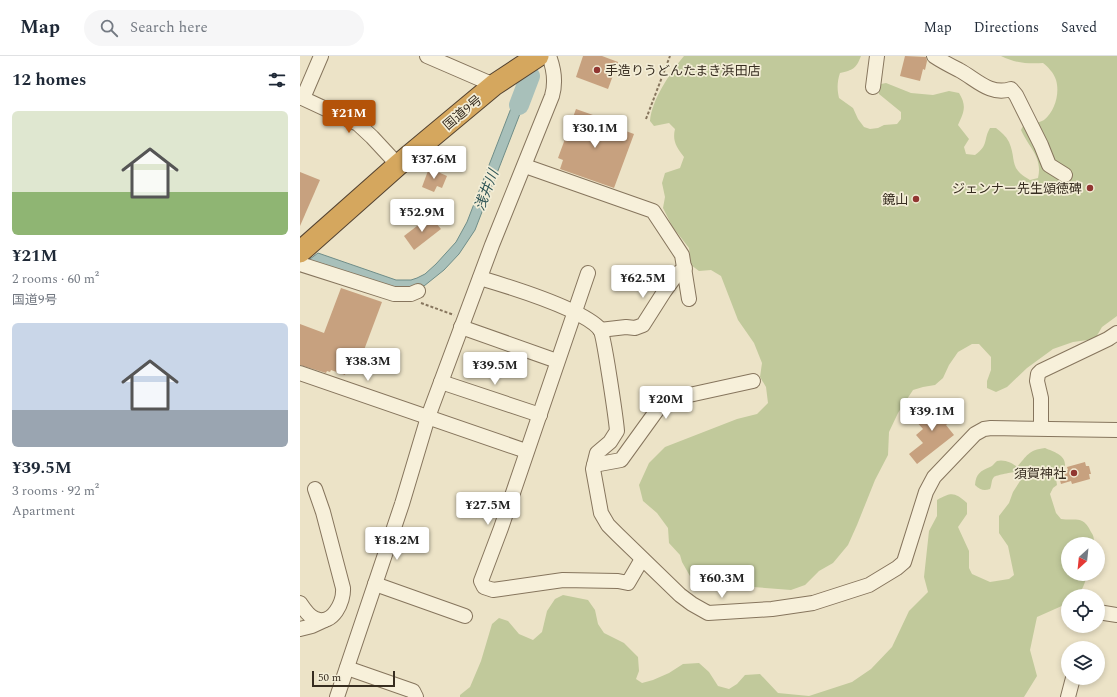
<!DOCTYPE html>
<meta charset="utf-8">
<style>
body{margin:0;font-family:Spectral,"Noto Sans JP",serif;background:#f6f6f7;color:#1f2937;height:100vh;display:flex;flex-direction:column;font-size:15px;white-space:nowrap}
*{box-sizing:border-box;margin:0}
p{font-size:13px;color:#747a83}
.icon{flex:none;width:22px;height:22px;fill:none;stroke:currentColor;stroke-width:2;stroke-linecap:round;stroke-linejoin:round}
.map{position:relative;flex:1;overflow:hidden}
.drawer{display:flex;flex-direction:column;background:#fff;width:300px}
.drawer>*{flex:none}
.needle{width:26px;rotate:207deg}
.tools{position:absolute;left:761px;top:481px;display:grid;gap:8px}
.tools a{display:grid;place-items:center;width:44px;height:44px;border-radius:50%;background:#fff;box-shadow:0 2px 6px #0003;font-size:20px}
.scale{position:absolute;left:12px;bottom:10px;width:83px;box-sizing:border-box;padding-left:4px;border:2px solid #372d20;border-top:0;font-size:11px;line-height:14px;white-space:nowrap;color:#372d20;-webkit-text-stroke:3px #f3edd6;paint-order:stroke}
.price{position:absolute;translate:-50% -34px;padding:0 9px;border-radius:4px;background:#fff;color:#222;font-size:13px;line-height:26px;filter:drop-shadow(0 1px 2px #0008)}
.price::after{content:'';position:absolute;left:50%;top:24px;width:12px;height:9px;margin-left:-6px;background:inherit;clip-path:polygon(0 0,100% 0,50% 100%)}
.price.active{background:#b45309;color:#fff}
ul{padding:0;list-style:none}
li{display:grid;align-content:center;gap:8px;height:212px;padding:0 12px}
li span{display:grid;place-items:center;height:124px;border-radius:6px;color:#555}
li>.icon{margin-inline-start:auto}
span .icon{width:72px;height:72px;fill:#fffc;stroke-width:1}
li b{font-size:17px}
h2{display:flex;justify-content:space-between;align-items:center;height:48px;padding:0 12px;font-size:17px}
header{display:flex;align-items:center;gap:24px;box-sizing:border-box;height:56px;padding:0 20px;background:#fff;border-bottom:1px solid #e0e1e3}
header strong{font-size:19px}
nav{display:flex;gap:22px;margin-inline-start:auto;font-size:14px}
.search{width:280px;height:36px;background:#f6f6f7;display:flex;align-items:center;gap:10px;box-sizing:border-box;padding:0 14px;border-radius:22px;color:#747a83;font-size:15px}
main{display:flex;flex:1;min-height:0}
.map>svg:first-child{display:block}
.green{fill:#c1c99b}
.water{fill:#a8c0ba;stroke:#6f8d88}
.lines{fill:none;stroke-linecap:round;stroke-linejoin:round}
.river{stroke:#a8c0ba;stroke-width:20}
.building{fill:#c7a17f}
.minor-casing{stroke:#86755d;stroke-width:16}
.highway-casing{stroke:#544331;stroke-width:23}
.path{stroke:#86755d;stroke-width:2;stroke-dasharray:3 2;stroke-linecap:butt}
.minor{stroke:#f7f0da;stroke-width:14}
.highway{stroke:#d5a75e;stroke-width:21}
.poi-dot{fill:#913631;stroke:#f3edd6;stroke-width:1.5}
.labels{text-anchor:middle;stroke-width:3.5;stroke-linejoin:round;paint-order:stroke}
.poi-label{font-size:13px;fill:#372d20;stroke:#f3edd6;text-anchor:end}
.street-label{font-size:13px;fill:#372d20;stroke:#f3edd6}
.water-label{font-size:14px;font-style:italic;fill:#305656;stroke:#f3edd6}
</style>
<header>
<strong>Map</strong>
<div class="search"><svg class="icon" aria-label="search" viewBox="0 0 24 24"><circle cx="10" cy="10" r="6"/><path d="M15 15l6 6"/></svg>Search here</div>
<nav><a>Map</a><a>Directions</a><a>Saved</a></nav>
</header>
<main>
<section class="drawer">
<h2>12 homes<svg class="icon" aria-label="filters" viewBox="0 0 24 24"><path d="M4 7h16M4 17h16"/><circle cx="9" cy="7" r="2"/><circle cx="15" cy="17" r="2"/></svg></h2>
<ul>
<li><span style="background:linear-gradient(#dfe7d0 65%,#8fb573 0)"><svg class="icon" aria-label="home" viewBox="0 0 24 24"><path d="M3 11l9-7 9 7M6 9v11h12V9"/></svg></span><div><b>¥21M</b><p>2 rooms · 60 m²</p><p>国道9号</p></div></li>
<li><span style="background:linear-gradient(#c9d6e8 70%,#9aa5b1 0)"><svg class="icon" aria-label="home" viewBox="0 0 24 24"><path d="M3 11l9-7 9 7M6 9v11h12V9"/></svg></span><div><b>¥39.5M</b><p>3 rooms · 92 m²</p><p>Apartment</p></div></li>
</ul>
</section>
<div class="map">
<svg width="817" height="641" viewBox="0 0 817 641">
<rect width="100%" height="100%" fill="#ece3c7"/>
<g class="green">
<path d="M384,0H561C556,13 553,14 540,17C537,26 537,33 539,42L553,52L558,63L564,71L570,73L578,72L584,69L597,68L601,63V56L579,38L578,32L581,28L586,27L611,37L633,39L649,35L659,37C667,50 664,56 658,69L669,83L664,91L666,98L675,99C689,89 683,84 690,72H696C701,76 706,80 709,86C717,104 708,112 730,124L738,122C743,101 729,92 721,74L723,70C729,68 739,67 744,64C755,55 760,37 756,24C754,17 748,11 743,7C728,8 715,7 701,0H817V260L802,271L795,283L773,286L753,293L727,312L707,331L696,336L687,332V325L691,314V301L679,288H672L658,296L649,309L643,322L635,329L623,331L613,334L598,357L589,376L588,399L575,424L557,469L548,489L533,507L519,515L505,529L491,534L453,531H421L390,520L382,506L380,499L369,487L368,472L357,457L343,445L339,429L349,407L365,391L437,363L457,358L468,347L466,331L460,321L462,307L454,287L438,264L421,220L411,214L399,215L391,209L389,192L372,170L363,152L365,141L362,127L365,117L380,112L384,101C377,92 372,85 375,73L369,67L354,70L350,65C352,43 370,17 384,0Z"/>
<path d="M745,392C754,396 766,399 765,410L755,417L757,429L753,432L750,438L756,457L761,463C776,465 783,459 791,476C794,480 794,483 794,488H768V518H788L787,520C783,531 782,540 768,540V546L764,549L737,561L730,594L737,620L724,641H160V639L170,631L181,605L192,568L199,562L208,565L219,578L233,584L242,576L247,555L255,543L263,539L288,544L295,554L298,568L304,577L324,587L338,601L339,615L336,623L342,627L353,624L369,617L383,608L399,607L409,616L418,630L429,633L437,628L445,619L460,618L478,637L509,640L552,626L571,613L592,591L609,555L628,536L624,521L629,475L637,460V444C652,436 654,436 667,447V458L658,471L669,495V512L672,518L690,526L709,523L714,519L708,490L699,477V460L709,447L713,436L722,422V418C720,417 719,416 716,416C713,416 696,419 694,421C691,424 692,429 690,433C684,435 680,434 675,429C676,418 680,415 690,411C693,410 694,407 697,405C704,403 713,407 717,411C727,400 728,394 745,392Z"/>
</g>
<polygon class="water" points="235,19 175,174 159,198 144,214 124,230 110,236 6,206 18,197 96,224 111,224 117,222 125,218 136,208 156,186 167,166 220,29"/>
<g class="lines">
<polyline class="river" points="219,49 230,20"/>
</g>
<g class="building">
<polygon points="283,0 302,0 318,6 308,33 276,21"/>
<polygon points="605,0 626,1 627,5 625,14 623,13 620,25 600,20"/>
<polygon points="276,53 324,70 323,74 334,78 314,132 260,113 263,104 258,102"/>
<polygon points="129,112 147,120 142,132 137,130 134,136 122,131"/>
<polygon points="0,116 20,124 0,170"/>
<polygon points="130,160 141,173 114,194 104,180"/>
<polygon points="41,232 82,246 55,318 46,315 45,319 31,314 30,316 27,315 26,317 0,309 0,268 24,277"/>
<polygon points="635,348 637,352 641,349 648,359 645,361 650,366 646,369 654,379 617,408 609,398 623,387 616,379 623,373 615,364"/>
<polygon points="785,406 786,410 789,410 791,418 789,418 790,423 772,428 771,425 761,428 758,417 768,414 767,411"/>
</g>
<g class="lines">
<defs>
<g id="minor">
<polyline points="127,0 194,29"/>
<path d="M634,0C643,6 651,10 659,14C676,23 690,40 711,33L716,39L741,89L749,109L765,119"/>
<polyline points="573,31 577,0"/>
<polyline points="0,41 58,68 72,81 98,109"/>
<polyline points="3,42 21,0"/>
<polyline points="225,110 353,155 355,158 382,199 389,243"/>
<polyline points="0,208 94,238 111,238 118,235"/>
<polyline points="288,217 201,472 181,525 184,531 193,534 263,524 318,525 328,527 342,503"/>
<path d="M180,222C207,230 282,253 300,273C304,279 316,363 317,375L310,386L297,397L293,413L301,457L308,469L318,479L380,539L392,548L408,557L472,553L513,547L569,529L597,512L604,506L626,436L634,421L675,378L684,373L691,372L817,374"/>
<polyline points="161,271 257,305"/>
<polyline points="300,274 326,271 335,272 343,269 364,236 377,218 385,212"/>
<polyline points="0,317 226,395"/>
<polyline points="141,326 240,359"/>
<polyline points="741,372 741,342 737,325 738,318 741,315 808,283 817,277"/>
<polyline points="294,409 321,404 360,350 371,343 453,325"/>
<polyline points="75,528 165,560"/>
<path d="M0,547C4,553 9,561 16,563C33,570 44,545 43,532L23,456L15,433"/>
<polyline points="798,556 817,559"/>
<polyline points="0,573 12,570 25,564"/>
<polyline points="47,612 113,635 116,641"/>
<path d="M37,641L102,448L128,361L192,189L252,40C256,26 254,13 249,0"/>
<polyline points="768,641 773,622"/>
</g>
<polyline id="highway" points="0,196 98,109 194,29 238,0"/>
</defs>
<use href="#minor" class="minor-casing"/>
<use href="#highway" class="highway-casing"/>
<g class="path">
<polyline points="346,63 370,0"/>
<polyline points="121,247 154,259"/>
</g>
<use href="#minor" class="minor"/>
<use href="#highway" class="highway"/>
</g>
<g class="poi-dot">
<circle cx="297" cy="14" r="4"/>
<circle cx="790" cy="132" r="4"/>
<circle cx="616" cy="143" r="4"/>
<circle cx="774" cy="417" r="4"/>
</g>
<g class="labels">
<g class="poi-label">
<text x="305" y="19" text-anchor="start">手造りうどんたまき浜田店</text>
<text x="782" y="137">ジェンナー先生頌徳碑</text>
<text x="608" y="148">鏡山</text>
<text x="766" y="422">須賀神社</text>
</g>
<g class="street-label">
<text transform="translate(162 56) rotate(-40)" y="5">国道9号</text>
</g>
<g class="water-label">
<text transform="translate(186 134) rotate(-69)" y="5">浅井川</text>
</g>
</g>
</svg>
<div class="tools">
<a><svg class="needle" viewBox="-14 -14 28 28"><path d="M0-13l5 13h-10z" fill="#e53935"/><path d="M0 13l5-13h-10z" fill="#747a83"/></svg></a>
<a><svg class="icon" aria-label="locate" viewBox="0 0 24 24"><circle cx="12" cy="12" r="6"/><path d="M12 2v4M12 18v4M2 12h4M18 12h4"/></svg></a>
<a><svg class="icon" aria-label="layers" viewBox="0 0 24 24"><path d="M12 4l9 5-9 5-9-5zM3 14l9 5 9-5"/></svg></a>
</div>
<div class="scale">50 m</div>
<b class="price active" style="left:49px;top:78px">¥21M</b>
<b class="price" style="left:295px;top:93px">¥30.1M</b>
<b class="price" style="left:134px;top:124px">¥37.6M</b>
<b class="price" style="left:122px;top:177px">¥52.9M</b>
<b class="price" style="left:343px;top:243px">¥62.5M</b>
<b class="price" style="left:68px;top:326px">¥38.3M</b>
<b class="price" style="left:195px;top:330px">¥39.5M</b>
<b class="price" style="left:366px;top:364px">¥20M</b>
<b class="price" style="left:632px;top:376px">¥39.1M</b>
<b class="price" style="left:188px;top:470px">¥27.5M</b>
<b class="price" style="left:97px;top:505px">¥18.2M</b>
<b class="price" style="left:422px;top:543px">¥60.3M</b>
</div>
</main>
